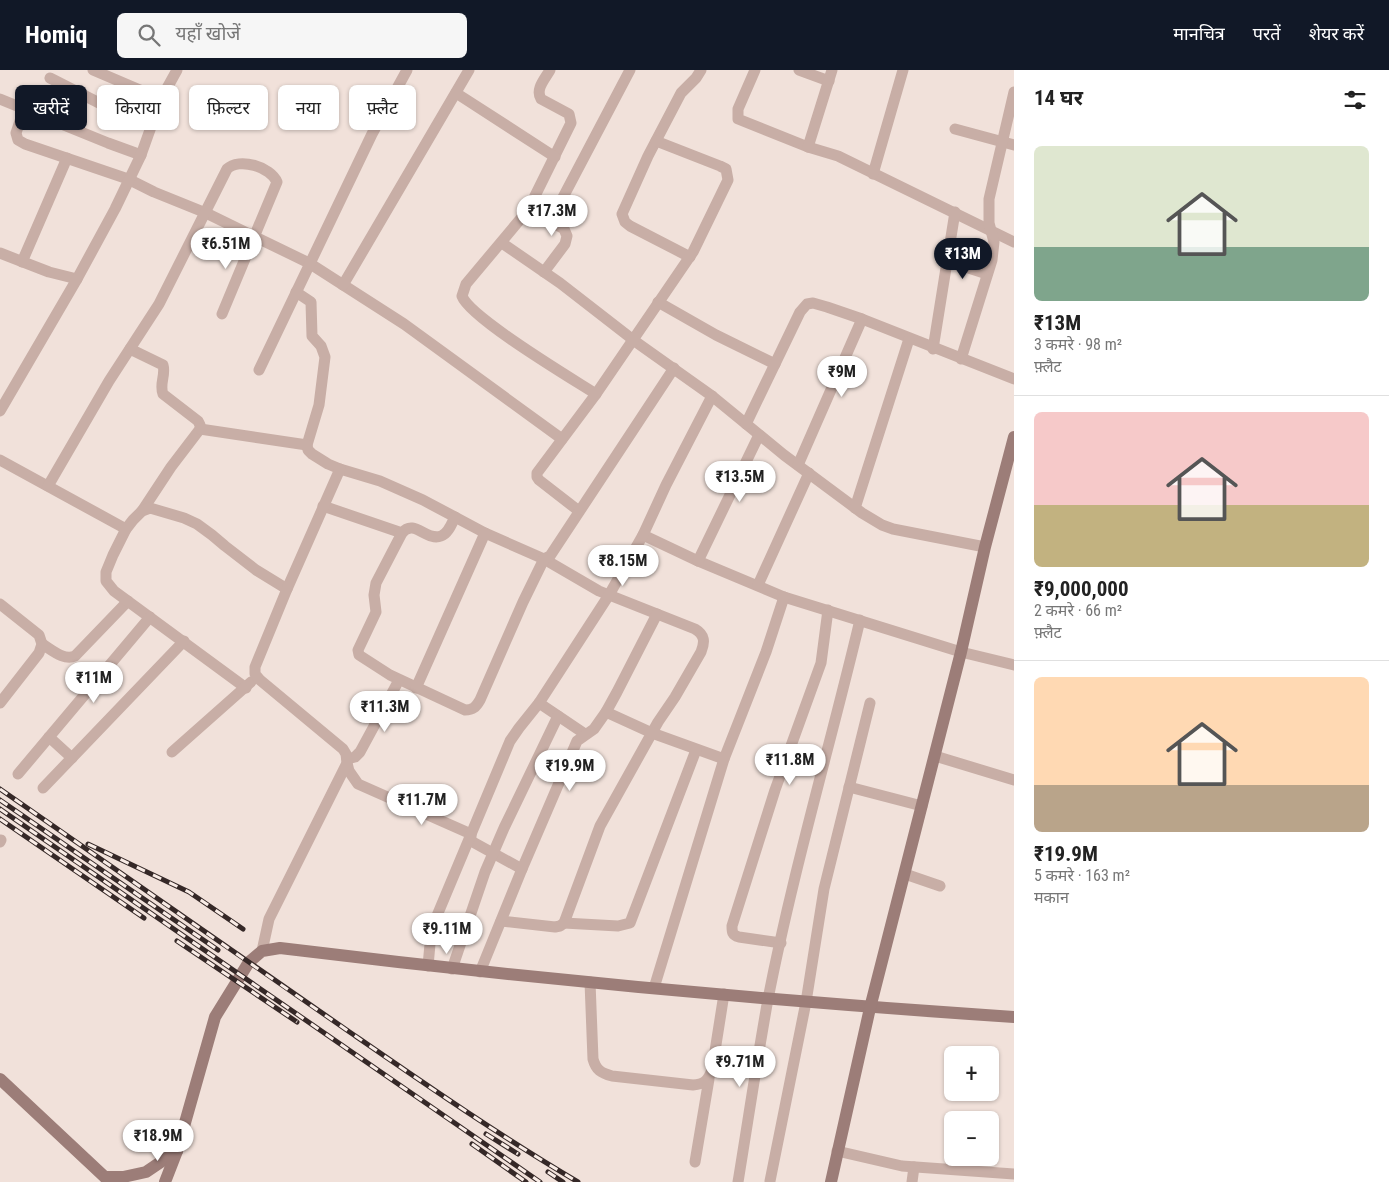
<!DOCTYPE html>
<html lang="hi">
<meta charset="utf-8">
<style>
body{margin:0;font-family:"Roboto Condensed","Noto Sans Devanagari",sans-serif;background:#f6f6f6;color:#222;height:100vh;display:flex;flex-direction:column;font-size:19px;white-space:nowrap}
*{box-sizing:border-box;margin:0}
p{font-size:16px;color:#767676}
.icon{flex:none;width:28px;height:28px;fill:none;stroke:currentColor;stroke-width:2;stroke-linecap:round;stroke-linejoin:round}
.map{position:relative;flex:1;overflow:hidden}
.drawer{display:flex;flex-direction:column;background:#fff;width:375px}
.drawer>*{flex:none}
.guide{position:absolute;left:15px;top:15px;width:475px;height:45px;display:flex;gap:10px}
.tools{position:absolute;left:944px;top:976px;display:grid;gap:10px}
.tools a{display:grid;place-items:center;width:55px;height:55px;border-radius:8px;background:#fff;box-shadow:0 1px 4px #0004;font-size:25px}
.price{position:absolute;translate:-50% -42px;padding:0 11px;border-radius:18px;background:#fff;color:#222;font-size:16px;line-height:32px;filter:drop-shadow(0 1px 2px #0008)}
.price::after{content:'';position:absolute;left:50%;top:30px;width:15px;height:11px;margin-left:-8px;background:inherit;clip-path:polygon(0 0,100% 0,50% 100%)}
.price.current{background:#111827;color:#fff}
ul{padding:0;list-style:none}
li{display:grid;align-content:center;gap:10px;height:265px;padding:0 20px}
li+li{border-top:1px solid #e0e0e0}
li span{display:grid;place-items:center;height:155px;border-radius:8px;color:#555}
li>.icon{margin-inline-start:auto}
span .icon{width:90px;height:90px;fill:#fffc;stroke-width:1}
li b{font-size:21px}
h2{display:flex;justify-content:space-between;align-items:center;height:60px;padding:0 20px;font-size:21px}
.tag{padding:0 18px;border-radius:8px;background:#fff;box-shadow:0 1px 4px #0004;font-size:18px;line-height:45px}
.tag.current{background:#111827;color:#fff}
header{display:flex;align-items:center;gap:30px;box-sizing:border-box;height:70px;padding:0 25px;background:#111827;color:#fff}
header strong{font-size:24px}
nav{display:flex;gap:28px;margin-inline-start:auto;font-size:18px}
.search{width:350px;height:45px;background:#f6f6f6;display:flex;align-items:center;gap:12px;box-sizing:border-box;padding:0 18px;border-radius:8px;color:#767676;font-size:19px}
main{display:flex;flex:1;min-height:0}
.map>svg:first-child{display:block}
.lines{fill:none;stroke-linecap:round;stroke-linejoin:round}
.street{stroke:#c8aea6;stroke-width:11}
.secondary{stroke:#9c7d78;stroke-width:12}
.rail-casing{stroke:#352827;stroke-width:5}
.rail{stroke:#f9ece6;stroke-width:3;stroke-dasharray:9;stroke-linecap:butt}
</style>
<header>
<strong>Homiq</strong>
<div class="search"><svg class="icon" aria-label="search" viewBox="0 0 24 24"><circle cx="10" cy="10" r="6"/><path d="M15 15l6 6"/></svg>यहाँ खोजें</div>
<nav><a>मानचित्र</a><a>परतें</a><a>शेयर करें</a></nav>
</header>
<main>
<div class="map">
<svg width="1014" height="1112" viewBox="0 0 1014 1112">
<rect width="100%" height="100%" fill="#f1e1da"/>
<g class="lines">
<g class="street">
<polyline points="93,0 161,29"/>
<path d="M550,0C545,9 535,19 541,29L569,44L571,53L528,140L466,214L462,226C470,248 571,308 596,324"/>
<polyline points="755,0 738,39 738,49 808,77 838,86 1014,172"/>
<polyline points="799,0 829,11"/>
<polyline points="50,8 107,37 151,54"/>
<polyline points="456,23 555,87"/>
<polyline points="0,29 108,73 141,85"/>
<polyline points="24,39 16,63 18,70 25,74 128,109 154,122 206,143 309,193 404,254 562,369"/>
<polyline points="955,59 1014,75"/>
<polyline points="808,77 832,0"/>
<polyline points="873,104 903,0"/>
<polyline points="528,140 564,159 567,166 565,174 544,202"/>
<polyline points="550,152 630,0"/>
<polyline points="502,173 560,213 636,272 712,326 784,385 862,443 882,455 893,459 985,477"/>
<polyline points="0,183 49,202 77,209"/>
<polyline points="690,187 630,156 625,152 622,144 648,86 681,23 696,8 701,0"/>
<polyline points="947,191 987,204"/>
<polyline points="22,192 67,88"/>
<polyline points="343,215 469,0"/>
<path d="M296,222L311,232L312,266L321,276L325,287L319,335L307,375L308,380L312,384L328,394L340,399L380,411L423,430L485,463L544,489L599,521L695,559C705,565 705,572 701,582L675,627L658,652L600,756L564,853L560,856L555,857L501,851"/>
<polyline points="658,232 716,265 775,294"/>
<path d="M130,279L163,295C166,305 159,314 163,324L198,351L200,355V359L171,397L142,441"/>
<polyline points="933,279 955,142"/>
<polyline points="961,289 992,190 994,172 989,153 989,129 1014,22"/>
<polyline points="259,300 372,64 407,0"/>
<polyline points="0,341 77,209 115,139 141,85 161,29 177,0"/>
<polyline points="746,354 800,242 807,234 813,233 827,237 862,249 1014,309"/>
<polyline points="200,359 307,375"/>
<polyline points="0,390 126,459"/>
<polyline points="798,395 862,249"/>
<path d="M48,416L109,311L159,234L227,99C239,87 271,97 277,112L222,244"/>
<polyline points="323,436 402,463"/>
<polyline points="855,438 909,269"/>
<polyline points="579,441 539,410 537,407 537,403 596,324 693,182 728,110 726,99 720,96 656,71"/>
<path d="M455,447C452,453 448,464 441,466C427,472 414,448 402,463L376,513L374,525L376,542L358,580L359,585L390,605L465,640C473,640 476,637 480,630L523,532L544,489L550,486L674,298"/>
<polyline points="643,465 698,491 784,527 961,582 1014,595"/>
<polyline points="698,491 759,365"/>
<polyline points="758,515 809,403"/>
<polyline points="0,534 39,565 42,574 39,583 0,633"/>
<path d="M42,574C52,580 64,591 75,586L128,531"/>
<polyline points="246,618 114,521 106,511 106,502 113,485 126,459 133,450 142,441 150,438 184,448 197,454 212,465 225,476 256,500 287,519"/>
<polyline points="416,618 485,463"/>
<polyline points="539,633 585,664"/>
<polyline points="606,642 652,663 724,689"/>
<polyline points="49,667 72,688"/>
<polyline points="172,682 251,612"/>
<polyline points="935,686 1014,710"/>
<polyline points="347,689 355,687 360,682 399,610"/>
<polyline points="347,693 349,701 358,714 471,764 471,771 522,799"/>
<polyline points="18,704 150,547"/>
<polyline points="849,717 922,736"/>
<polyline points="43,718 184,571"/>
<polyline points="0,772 1,770"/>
<polyline points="905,804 940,816"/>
<polyline points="564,853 618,856 630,853 696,680"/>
<path d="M781,873L739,867C732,865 732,862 732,856L775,720L821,593L828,540"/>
<polyline points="262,881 269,849 347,693 346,684 343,679 260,610 255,604 255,597 287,519 340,399"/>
<polyline points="428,896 431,863 436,848 510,671 519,658 539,633 609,525 643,465 666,415 712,326"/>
<polyline points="452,899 485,802 504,758 558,646"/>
<polyline points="480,902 522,799 577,671 594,659 606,642 617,622 657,544"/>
<path d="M590,912L593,989C596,1000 601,1003 612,1006L693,1015C704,1014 708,1011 712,1000L724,924"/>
<polyline points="654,918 724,689 766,582 784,527"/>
<polyline points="837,1081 902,1096 1014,1104"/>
<polyline points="695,1092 709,1009"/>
<polyline points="770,1111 806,932 824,819 870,633"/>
<path d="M738,1112C748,1051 757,990 768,929C793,801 830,676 860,550"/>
<polyline points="912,1112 914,1097"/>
</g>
<g class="secondary">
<polyline points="0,1009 110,1112"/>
<polyline points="105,1107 123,1107 146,1102 177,1081"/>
<path d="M165,1112L177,1081L215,947L249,892L262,881L280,878C524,908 769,931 1014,947"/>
<polyline points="831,1112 870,938 961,582 985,477 1014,367"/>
</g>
<defs>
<g id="rail">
<path d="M0,719C117,800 233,882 351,963C425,1014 500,1066 578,1112"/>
<polyline points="0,730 218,880"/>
<polyline points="0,739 540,1112"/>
<polyline points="0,749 144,848"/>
<polyline points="88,774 189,822 243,859"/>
<polyline points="177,871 297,952"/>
<polyline points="486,1064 518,1084"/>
<polyline points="472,1074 526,1112"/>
<polyline points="548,1102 563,1112"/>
</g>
</defs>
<use href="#rail" class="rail-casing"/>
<use href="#rail" class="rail"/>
</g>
</svg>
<div class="tools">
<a>+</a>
<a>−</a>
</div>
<b class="price" style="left:552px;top:167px">₹17.3M</b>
<b class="price" style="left:226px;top:200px">₹6.51M</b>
<b class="price current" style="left:963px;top:210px">₹13M</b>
<b class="price" style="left:842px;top:328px">₹9M</b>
<b class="price" style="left:740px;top:433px">₹13.5M</b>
<b class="price" style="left:623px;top:517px">₹8.15M</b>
<b class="price" style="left:94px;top:634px">₹11M</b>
<b class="price" style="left:385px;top:663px">₹11.3M</b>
<b class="price" style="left:790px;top:716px">₹11.8M</b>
<b class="price" style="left:570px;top:722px">₹19.9M</b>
<b class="price" style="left:422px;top:756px">₹11.7M</b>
<b class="price" style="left:447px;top:885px">₹9.11M</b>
<b class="price" style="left:740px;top:1018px">₹9.71M</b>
<b class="price" style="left:158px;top:1092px">₹18.9M</b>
<div class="guide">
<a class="tag current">खरीदें</a>
<a class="tag">किराया</a>
<a class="tag">फ़िल्टर</a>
<a class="tag">नया</a>
<a class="tag">फ़्लैट</a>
</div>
</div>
<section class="drawer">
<h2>14 घर<svg class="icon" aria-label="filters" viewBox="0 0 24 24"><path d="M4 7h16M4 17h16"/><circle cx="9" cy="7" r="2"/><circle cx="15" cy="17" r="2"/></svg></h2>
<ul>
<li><span style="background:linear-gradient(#dfe7d0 65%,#7fa58c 0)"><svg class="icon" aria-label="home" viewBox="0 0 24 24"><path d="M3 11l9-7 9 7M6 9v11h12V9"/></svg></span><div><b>₹13M</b><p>3 कमरे · 98 m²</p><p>फ़्लैट</p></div></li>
<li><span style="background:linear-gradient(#f6c9c9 60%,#c2b280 0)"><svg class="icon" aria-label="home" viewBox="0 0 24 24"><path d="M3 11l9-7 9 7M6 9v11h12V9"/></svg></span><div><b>₹9,000,000</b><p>2 कमरे · 66 m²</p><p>फ़्लैट</p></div></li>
<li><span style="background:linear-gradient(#ffd9b3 70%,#b9a48a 0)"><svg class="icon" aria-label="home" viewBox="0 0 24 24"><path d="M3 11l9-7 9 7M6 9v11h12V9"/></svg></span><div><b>₹19.9M</b><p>5 कमरे · 163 m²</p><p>मकान</p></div></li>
</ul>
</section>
</main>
